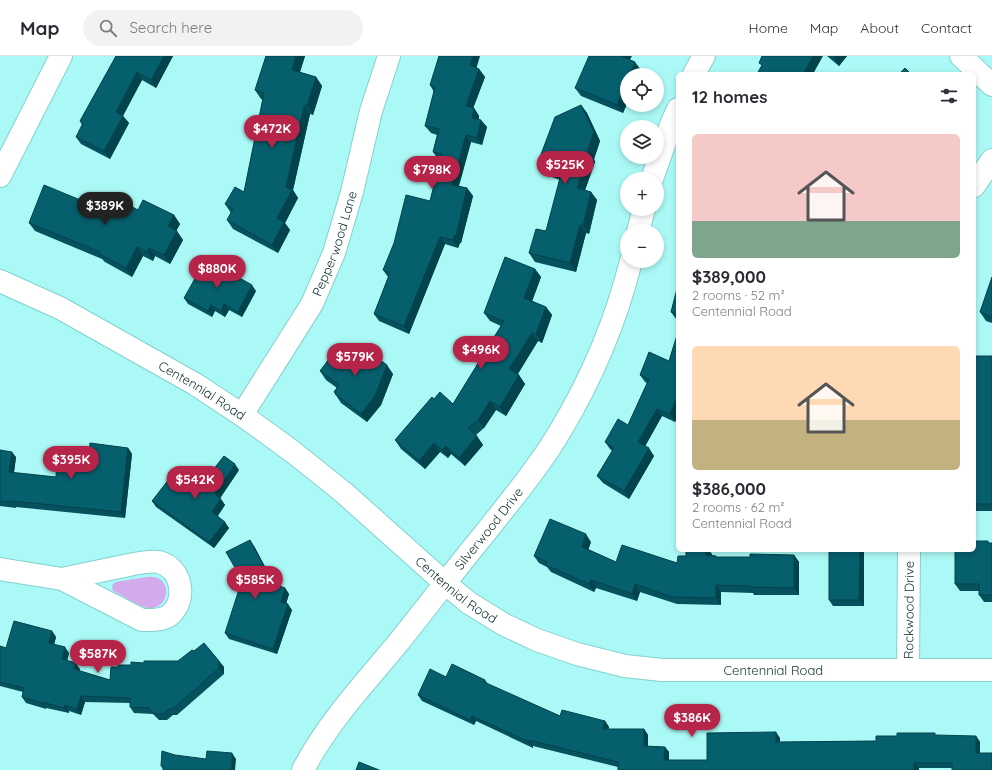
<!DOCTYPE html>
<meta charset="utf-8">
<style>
body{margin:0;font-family:Quicksand,sans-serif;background:#f2f2f3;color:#2b2b33;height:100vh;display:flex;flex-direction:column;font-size:15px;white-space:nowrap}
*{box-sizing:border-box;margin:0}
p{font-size:13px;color:#7c7c81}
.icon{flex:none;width:22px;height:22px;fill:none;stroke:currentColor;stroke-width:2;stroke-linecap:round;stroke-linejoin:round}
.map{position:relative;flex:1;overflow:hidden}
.panel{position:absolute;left:676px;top:16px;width:300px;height:480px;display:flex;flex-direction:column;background:#fff;border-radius:6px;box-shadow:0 2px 6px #0003}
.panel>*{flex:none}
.buttons{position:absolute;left:620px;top:12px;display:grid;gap:8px}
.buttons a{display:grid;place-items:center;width:44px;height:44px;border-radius:50%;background:#fff;box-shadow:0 2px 6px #0003;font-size:20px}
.price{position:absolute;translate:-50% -34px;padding:0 9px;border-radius:14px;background:#b62549;color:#fff;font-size:13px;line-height:26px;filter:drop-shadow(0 1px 2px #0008)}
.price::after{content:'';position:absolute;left:50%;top:24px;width:12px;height:9px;margin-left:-6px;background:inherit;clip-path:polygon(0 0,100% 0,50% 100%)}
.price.active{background:#222;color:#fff}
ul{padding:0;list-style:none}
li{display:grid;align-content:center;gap:8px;height:212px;padding:0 16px}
li span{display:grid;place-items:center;height:124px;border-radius:6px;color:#555}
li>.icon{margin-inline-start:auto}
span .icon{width:72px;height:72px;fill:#fffc;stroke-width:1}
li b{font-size:17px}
h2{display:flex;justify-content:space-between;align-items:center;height:48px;padding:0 16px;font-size:17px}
header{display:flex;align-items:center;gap:24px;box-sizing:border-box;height:56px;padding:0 20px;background:#fff;border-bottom:1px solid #e1e1e2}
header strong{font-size:19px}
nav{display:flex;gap:22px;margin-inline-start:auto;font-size:14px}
.search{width:280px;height:36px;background:#f2f2f3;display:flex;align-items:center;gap:10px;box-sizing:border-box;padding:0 14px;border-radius:22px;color:#7c7c81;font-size:15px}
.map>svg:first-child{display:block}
.green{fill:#d3aaeb}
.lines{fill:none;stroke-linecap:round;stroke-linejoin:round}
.street-casing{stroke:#84d1ce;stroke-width:24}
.street{stroke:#fff;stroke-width:22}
.wall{fill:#05525e}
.shaded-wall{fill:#04424c}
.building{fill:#065f6d;stroke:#04424c}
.labels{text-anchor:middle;stroke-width:4;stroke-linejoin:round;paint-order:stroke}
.street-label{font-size:13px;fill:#103130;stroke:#dffcfb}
</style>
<header>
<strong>Map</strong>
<div class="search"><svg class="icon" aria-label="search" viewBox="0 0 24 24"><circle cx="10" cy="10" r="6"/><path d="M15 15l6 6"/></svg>Search here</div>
<nav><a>Home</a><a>Map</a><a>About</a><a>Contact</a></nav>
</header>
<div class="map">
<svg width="992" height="714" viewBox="0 0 992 714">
<rect width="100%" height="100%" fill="#abf9f6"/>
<path class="green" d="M147,521C175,518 170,556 147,552C136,549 124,540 113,535L112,530L115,526Z"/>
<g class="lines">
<defs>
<g id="street">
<polyline points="961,0 992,29"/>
<polyline points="694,18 704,0"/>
<polyline points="0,120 61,0"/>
<polyline points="652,123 672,66 678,53"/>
<polyline points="974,130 992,104"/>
<polyline points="638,175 644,153"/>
<path id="s1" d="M0,225L60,252L195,328L242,359L293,396L343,436L446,528L469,547L505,569L537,584L577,598L625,610L662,614H992"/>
<path id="s2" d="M242,359L312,248L334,197L352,136L371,55L389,0"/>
<path d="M0,513L62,523L142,564C151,564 164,565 171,558C187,543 182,512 159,506C146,504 131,509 119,511C100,515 81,519 62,523"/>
<path id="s3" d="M908,614L909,494"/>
<path id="s4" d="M303,714C327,667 365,627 398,587C428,550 456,512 486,476C511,444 538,412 559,377C591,324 616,265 631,205"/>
</g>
</defs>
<use href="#street" class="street-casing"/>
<use href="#street" class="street"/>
</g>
<g class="wall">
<polygon points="116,0 173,0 156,32 142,24 123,60 129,67 110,103 81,88 76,81 82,69 80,65"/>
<polygon points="266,0 305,0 300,16 316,21 322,30 313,59 310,58 293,134 298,142 285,167 290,174 278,197 233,173 227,164 231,157 225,148 244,136 263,44 261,43 255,34"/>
<polygon points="827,0 847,0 839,10"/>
<polygon points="630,4 641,14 623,57 581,40 575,32"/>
<polygon points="476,12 479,13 485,21 473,52 474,52 479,60 479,63 487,71 482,89 471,86 459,130 467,132 473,140 461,187 460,187 458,192 445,188 409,278 379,265 374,258 388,221 383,214 430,145 440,104 438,103 433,96 437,79 431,77 425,70 434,36 430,29"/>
<polygon points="581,49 587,57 600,85 594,103 595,106 585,134 591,136 597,144 589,178 586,177 576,216 535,206 529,197 546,175 560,124 543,118 537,109"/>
<polygon points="138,154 174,159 180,168 176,175 183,184 170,208 155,200 153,205 143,200 132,221 105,206 102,203 35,175 29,167 119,160"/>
<polygon points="535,213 541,221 532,245 546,251 552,259 542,287 538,285 518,318 525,328 506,360 496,354 484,372 476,379 483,389 465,410 451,398 448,402 440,396 425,413 401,393 395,384 434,343 453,348 501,270 490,265 484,257"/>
<polygon points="992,221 992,267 986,265 980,256"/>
<polygon points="678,229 678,264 676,263 671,256"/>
<polygon points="256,235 242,261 229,254 225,261 215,255 212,261 188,248 184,242"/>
<polygon points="678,276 678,359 675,366 662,360 645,390 654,400 629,443 603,427 597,420 612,395 610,393 605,386 628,369 647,327 645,326 640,319 669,305"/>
<polygon points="359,300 393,318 381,349 367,366 341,347 334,336 337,332 326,324 320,315"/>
<rect x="974" y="300" width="18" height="155"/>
<polygon points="128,392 132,398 125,462 16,451 16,452 0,450 0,394 16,401 14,417 56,421 89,397"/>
<polygon points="239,414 220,442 225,449 218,460 229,472 214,492 156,451 152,445 184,420 201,429"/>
<polygon points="988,485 989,487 992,487 992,546 984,546 979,539 979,535 960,535 955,528 958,495"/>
<polygon points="591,486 588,493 616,506 677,507 686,500 712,498 712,499 716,500 716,501 750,501 794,499 799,506 799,539 754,539 753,537 721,536 721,549 677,548 640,536 637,545 596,532 594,536 551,516 547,511 539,507 534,500"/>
<polygon points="254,490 270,520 269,526 285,532 289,538 286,548 292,554 277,598 229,583 225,577"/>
<polygon points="829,494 864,494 864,550 833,550 829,544"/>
<polygon points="52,575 56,581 54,588 69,597 67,605 80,613 79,615 110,624 118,611 144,607 178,605 194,595 219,605 224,611 224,618 177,659 173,659 167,664 159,664 153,658 134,657 130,651 130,647 85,646 81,659 69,655 69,657 46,652 46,653 26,647 22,641 23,636 0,630 0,590 6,592"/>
<polygon points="446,621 485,624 488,628 560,660 605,665 609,671 608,673 644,673 648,679 648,690 665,691 669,696 669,704 707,704 780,682 780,686 876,685 936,680 976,680 980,686 952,712 919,712 919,714 618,711 533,690 533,692 476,665 474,669 422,645 418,639"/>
</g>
<g class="shaded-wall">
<polygon points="164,0 173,0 156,32 151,24"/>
<polygon points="296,0 305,0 298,22 292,14"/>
<polygon points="473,0 480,0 475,17 470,9"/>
<polygon points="621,0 632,0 627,9"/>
<polygon points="813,0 823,0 813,18 803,18"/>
<polygon points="836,0 847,0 839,10 834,2"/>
<polygon points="635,6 641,14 639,19 630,19"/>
<polygon points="479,13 485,21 471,58 466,50"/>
<polygon points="137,16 142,24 121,63 116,56"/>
<polygon points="316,21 322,30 313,59 307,50"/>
<polygon points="627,25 627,48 623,57 617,49"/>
<polygon points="581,49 587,57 600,85 594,103 595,106 583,140 577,132 587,96"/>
<polygon points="304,50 310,58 293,134 298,142 285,167 290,174 278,197 272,189 277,162 286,131"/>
<polygon points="474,52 479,60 477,69 472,62"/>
<polygon points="123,60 129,67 110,103 104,95"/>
<polygon points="481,64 487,71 482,89 477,82"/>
<polygon points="466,79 471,86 457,136 452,129"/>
<polygon points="467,132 473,140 461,187 456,180"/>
<polygon points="591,136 597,144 589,178 583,170"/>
<polygon points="174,159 180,168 174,179 168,170"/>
<polygon points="580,169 586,177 576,216 570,207"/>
<polygon points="177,175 183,184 170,208 164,199"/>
<polygon points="454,179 460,187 458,192 453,184"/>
<polygon points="440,181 445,188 409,278 404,270"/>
<polygon points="137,191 143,200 132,221 126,212"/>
<polygon points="149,192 155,200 153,205 147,196"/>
<polygon points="535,213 541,221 530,251 524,242"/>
<polygon points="252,229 256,235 242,261 238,256"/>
<polygon points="224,248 229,254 225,261 221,255"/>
<polygon points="211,249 215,255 212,261 208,255"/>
<polygon points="546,251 552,259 542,287 536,278"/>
<polygon points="532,277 538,285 515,322 509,313"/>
<polygon points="387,309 393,318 381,349 367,366 361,358"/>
<polygon points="519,319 525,328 506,360 500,351"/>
<polygon points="678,339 678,359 675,366 670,358"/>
<polygon points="490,345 496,354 484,372 478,364"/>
<polygon points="657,353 662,360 643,394 638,386"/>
<polygon points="477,380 483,389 465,410 459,402"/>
<polygon points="434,387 440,396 425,413 419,405"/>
<polygon points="446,390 451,398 448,402 442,394"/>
<polygon points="128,392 132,398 125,462 121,456"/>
<polygon points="649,392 654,400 629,443 624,435"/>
<polygon points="12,396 16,401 13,422 9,416"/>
<polygon points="235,408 239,414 219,444 215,438"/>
<polygon points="221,443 225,449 216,461 212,456"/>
<polygon points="225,466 229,472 214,492 209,486"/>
<polygon points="586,478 591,486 587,498 582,491"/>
<polygon points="250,484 254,490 270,520 268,530 263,524"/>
<polygon points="706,494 709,494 712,498 711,507 706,499"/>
<polygon points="860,494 864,494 864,550 859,544"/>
<polygon points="794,499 799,506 799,539 794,532"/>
<polygon points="591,524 596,532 594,536 589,528"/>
<polygon points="635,528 640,536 637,545 632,538"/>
<polygon points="716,529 721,536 721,549 716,542"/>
<polygon points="285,532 289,538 285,551 281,546"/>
<polygon points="288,548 292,554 277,598 273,593"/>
<polygon points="52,575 56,581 53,593 49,587"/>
<polygon points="65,591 69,597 66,609 62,603"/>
<polygon points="219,605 224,611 224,618 219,612"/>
<polygon points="76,607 80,613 78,619 74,613"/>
<polygon points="81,640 85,646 81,659 77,653"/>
<polygon points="42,646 46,652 46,653 42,647"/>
<polygon points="65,649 69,655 69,657 64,652"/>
<polygon points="472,660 476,665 474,669 470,664"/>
<polygon points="605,665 609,671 607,679 603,673"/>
<polygon points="644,673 648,679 648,696 644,690"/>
<polygon points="776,676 780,682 780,692 776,686"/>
<polygon points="976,680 980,686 980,703 976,697"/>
<polygon points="529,684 533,690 533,692 529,686"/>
<polygon points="665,691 669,696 669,710 664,704"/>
<polygon points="232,697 236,703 235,714 231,714"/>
<polygon points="914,707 919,712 919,714 914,714"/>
</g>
<g class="building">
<polygon points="116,0 164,0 151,24 137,16 116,56 123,60 104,95 76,81 83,67 80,65"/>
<polygon points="266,0 296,0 292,14 316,21 307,50 304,50 286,131 292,134 277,162 284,166 272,189 227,164 233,153 225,148 235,131 244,136 264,37 255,34"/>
<polygon points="439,0 473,0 470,9 479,13 466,50 474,52 472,62 481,64 477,82 466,79 452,129 467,132 456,180 454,179 453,184 440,181 404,270 374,258 390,217 383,214 394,187 406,139 430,145 442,98 433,96 439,73 425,70 435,31 430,29"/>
<polygon points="589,0 621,0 635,6 630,19 627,19 627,25 617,49 575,32"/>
<polygon points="762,0 813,0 803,18 757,18 762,9 759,7"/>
<polygon points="905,12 911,18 899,18"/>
<polygon points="581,49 594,76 587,96 589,97 577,132 591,136 583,170 580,169 570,207 529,197 536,173 546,175 561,118 537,109 555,61"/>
<polygon points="44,129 119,160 125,147 138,154 143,144 174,159 168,170 177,175 164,199 149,192 147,196 137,191 126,212 99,198 100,196 29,167"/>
<polygon points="505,201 535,213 524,242 546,251 536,278 532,277 509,313 519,319 500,351 490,345 478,364 468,372 477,380 459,402 446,390 442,394 434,387 419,405 395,384 432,341 434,343 440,336 453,348 504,265 484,257"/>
<polygon points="206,203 252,229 238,256 224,248 221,255 211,249 208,255 184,242"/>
<polygon points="992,221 992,261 980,256"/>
<polygon points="678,229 678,258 671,256"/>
<polygon points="678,276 678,339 670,358 657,353 638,386 649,392 624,435 597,420 614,392 605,386 618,363 628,369 649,323 640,319 649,296 669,305"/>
<polygon points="341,287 359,300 359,299 367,305 372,298 387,309 375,340 361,358 335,338 336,337 334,336 339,329 320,315"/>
<rect x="974" y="300" width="18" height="148"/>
<polygon points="90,387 128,392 121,456 12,445 12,446 0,445 0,394 12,396 9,416 56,421 57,394 89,397"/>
<polygon points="224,400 235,408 215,438 221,443 212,456 225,466 209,486 152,445 176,414 184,420 186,418 201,429"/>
<polygon points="550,463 586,478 582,491 616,506 622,489 677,507 678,500 686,500 686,494 706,494 706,499 716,500 716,501 750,501 750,498 794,499 794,532 749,531 749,530 716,529 716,542 672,541 635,528 632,538 591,524 589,528 546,509 547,506 534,500"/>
<polygon points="250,484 266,514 263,524 285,532 281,546 288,548 273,593 225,577 242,524 226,496"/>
<polygon points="974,485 988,485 988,487 992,487 992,539 979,539 979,528 955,528 955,495 958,495 958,494 974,494"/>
<polygon points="829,494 860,494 859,544 829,544"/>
<polygon points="14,565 52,575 49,587 65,591 62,603 76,607 74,613 110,624 111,611 118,611 118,609 131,609 131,606 144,607 144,605 178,605 192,594 194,595 204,587 219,605 219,612 173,653 169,653 163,658 155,658 149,652 130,651 130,642 81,640 77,653 65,649 64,652 42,646 42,647 22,641 24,632 0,626 0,590 6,592"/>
<polygon points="452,608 485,624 484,626 560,660 562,654 605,665 603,673 644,673 644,690 665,691 664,704 707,704 707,677 776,676 776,686 876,685 876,680 897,680 897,677 935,677 935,679 976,680 976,697 992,697 992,714 952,714 952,707 914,707 914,714 618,714 618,706 529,684 529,686 472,660 470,664 418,639 430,613 446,621"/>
<polygon points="162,695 175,699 206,703 207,695 232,697 231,714 163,714 163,712 161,710"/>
<polygon points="359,706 379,714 356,714"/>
</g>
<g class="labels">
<g class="street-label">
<text dy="5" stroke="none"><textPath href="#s2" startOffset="196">Pepperwood Lane</textPath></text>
<text dy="5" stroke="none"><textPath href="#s1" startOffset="230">Centennial Road</textPath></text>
<text dy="5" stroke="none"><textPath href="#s4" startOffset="305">Silverwood Drive</textPath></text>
<text dy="5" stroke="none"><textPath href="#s1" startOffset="554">Centennial Road</textPath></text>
<text dy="5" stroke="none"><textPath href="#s3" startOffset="60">Rockwood Drive</textPath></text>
<text dy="5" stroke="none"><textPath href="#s1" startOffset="890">Centennial Road</textPath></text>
</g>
</g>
</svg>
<div class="buttons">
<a><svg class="icon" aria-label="locate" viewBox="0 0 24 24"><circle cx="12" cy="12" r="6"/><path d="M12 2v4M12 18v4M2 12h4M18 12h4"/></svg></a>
<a><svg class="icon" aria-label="layers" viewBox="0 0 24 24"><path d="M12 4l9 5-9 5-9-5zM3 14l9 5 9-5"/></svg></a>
<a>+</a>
<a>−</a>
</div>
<b class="price" style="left:272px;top:93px">$472K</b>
<b class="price" style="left:565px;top:129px">$525K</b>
<b class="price" style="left:432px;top:134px">$798K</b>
<b class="price active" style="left:105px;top:170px">$389K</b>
<b class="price" style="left:217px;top:233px">$880K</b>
<b class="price" style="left:481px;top:314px">$496K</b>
<b class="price" style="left:355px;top:321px">$579K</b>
<b class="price" style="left:71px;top:424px">$395K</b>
<b class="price" style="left:195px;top:444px">$542K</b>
<b class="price" style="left:255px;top:544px">$585K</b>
<b class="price" style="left:98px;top:618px">$587K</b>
<b class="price" style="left:692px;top:682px">$386K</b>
<section class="panel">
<h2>12 homes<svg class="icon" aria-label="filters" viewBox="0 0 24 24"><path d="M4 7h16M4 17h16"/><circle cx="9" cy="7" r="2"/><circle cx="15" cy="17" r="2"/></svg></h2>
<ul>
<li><span style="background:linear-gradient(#f6c9c9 70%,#7fa58c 0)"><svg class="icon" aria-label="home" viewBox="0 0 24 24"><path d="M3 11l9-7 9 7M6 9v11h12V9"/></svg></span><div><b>$389,000</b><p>2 rooms · 52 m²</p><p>Centennial Road</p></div></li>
<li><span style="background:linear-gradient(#ffd9b3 60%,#c2b280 0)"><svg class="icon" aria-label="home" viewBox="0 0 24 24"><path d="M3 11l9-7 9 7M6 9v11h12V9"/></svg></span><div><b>$386,000</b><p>2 rooms · 62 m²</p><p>Centennial Road</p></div></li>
</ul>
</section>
</div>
